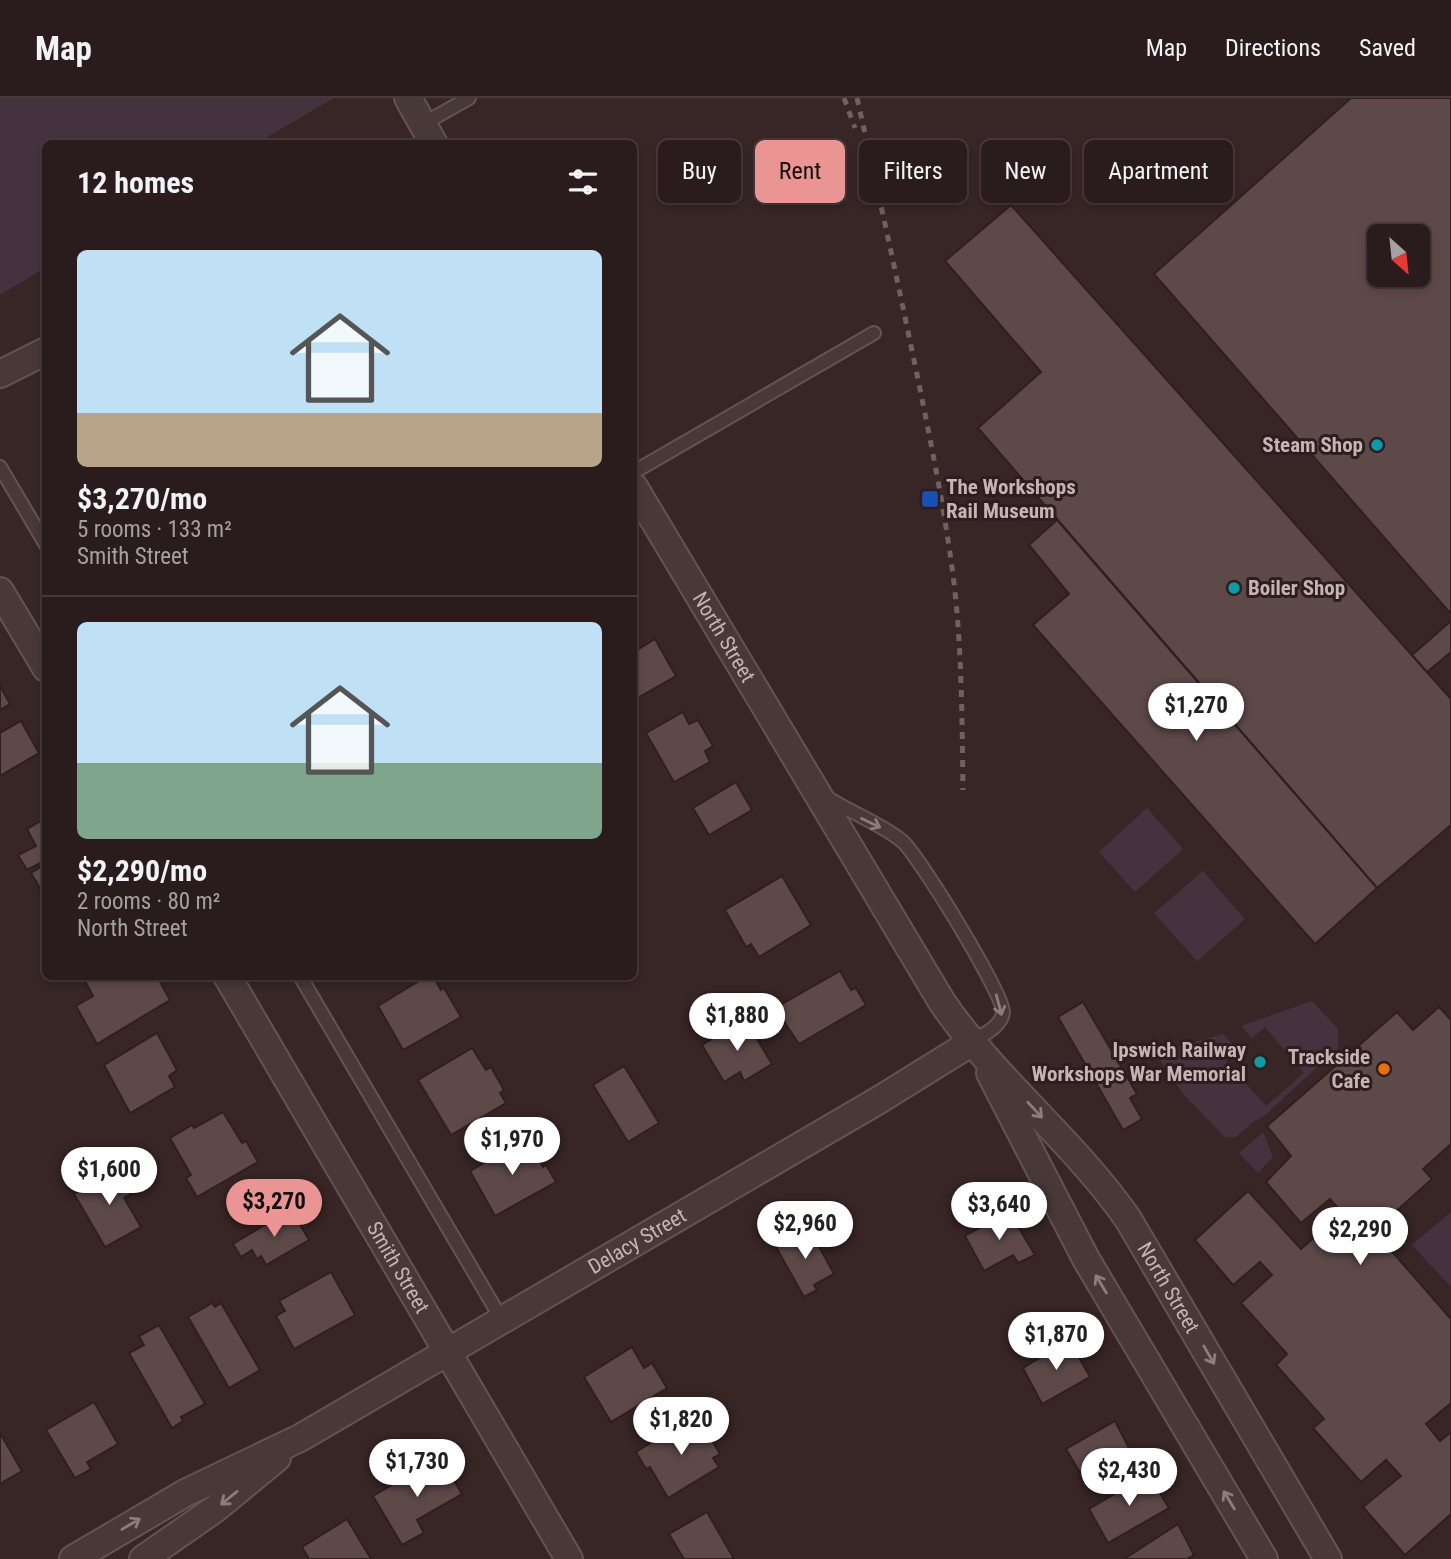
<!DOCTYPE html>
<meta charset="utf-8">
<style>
body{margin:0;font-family:"Roboto Condensed",sans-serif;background:#362929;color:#f1f3f6;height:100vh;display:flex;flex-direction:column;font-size:26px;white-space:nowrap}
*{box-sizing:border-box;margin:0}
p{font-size:23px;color:#a5a1a3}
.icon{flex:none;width:38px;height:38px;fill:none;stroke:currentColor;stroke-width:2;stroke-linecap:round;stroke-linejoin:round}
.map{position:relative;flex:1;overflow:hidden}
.side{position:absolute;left:42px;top:42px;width:595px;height:840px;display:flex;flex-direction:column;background:#2a1c1c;border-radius:10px;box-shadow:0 4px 10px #0003,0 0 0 2px #463a3b}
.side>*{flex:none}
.banner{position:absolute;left:658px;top:42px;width:665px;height:63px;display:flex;gap:14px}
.needle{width:46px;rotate:153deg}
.buttons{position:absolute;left:1367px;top:126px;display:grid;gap:14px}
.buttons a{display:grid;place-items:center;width:63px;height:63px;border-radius:10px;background:#2a1c1c;box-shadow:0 4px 10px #0003,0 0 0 2px #463a3b;font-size:35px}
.price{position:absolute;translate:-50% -60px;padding:0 16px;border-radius:24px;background:#fff;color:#222;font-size:23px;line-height:46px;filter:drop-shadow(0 2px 4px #0008)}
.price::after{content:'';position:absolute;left:50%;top:42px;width:21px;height:16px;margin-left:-10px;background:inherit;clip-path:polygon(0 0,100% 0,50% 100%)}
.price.active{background:#ea9493;color:#111}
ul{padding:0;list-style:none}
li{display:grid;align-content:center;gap:14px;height:371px;padding:0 35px}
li+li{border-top:2px solid #463a3b}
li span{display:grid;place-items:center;height:217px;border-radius:10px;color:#555}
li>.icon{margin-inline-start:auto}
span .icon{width:126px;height:126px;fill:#fffc;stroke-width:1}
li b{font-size:30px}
h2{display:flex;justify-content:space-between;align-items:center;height:84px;padding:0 35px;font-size:30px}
.pill{padding:0 24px;border-radius:10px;background:#2a1c1c;box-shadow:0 4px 10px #0003,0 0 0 2px #463a3b;font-size:24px;line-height:63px}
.pill.active{background:#ea9493;color:#111}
header{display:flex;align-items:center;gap:42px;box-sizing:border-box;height:98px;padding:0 35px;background:#2a1c1c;border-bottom:2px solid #463a3b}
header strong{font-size:33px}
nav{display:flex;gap:38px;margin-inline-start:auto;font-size:24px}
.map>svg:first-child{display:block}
.green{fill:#45323f}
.building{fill:#5e4949;stroke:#2f1f20;stroke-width:2;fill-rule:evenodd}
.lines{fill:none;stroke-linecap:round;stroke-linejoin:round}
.service-casing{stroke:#635353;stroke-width:16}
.minor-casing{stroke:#635353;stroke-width:30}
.service{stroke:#483838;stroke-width:12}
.minor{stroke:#483838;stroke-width:26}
.rail{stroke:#725f5f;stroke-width:5;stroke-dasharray:7 7;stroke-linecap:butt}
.oneway{stroke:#8c7c7c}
.culture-dot{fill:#0f9aa8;stroke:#2d1d1e;stroke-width:2.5}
.transit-dot{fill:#1a4fb4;stroke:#2d1d1e;stroke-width:2.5}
.food-dot{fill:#e8710a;stroke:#2d1d1e;stroke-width:2.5}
.labels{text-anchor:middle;stroke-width:6;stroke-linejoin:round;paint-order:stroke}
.poi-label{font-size:21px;font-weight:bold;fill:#c4b4b3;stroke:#2d1d1e;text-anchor:end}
.street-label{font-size:21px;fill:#c4b4b3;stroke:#2d1d1e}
</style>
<header>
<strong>Map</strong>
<nav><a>Map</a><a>Directions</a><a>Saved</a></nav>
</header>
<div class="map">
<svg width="1451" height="1461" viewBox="0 0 1451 1461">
<rect width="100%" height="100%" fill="#382525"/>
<g class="green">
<polygon points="0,0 334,0 257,45 46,46 45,170 0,197"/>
<polygon points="1147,710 1183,751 1135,794 1099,754"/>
<polygon points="1203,773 1245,821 1197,863 1154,815"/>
<polygon points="1312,903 1338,931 1338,950 1263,1019 1254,1023 1236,1039 1225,1039 1184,997 1155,955 1223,936 1238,952 1226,963 1266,1008 1304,975 1265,929 1252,940 1241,928"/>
<polygon points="1263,1034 1273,1059 1258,1075 1239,1055"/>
<polygon points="1451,1114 1451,1189 1412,1147"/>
</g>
<g class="building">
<path d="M1351,0H1451V516L1154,176ZM1379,138H1418V177H1379Z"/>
<polygon points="1011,107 1451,601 1451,727 1377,790 978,330 1041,274 945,163"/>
<polygon points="1057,422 1377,790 1315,846 1033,527 1069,496 1029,447"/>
<polygon points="1451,523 1451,554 1427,574 1412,557"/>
<polygon points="655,541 676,578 634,602 634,554"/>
<polygon points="0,588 10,606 0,612"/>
<polygon points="683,614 689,626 698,622 713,648 705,653 710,664 674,684 646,635"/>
<polygon points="21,623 39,655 0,678 0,635"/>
<polygon points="736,684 752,712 709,737 693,710"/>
<polygon points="46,720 46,762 27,772 18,757 36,748 27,731"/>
<polygon points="46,766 46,800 31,775"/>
<polygon points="782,778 811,827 759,859 751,846 746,849 725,812"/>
<polygon points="840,873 851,892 856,890 866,907 799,946 775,910"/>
<polygon points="93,878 157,878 170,902 97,946 76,908 93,898 85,883"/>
<polygon points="427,878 433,878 441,892 444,890 461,919 403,952 378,908"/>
<polygon points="1083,904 1137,996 1130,1000 1142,1021 1123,1032 1058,919"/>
<polygon points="1439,909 1451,922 1451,1046 1423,1071 1432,1081 1374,1133 1451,1221 1451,1305 1426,1326 1440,1343 1451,1334 1451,1416 1405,1457 1363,1409 1401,1378 1386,1362 1361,1384 1313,1330 1324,1321 1276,1267 1287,1256 1241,1205 1272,1177 1260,1164 1233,1187 1195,1142 1248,1093 1301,1151 1342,1115 1330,1101 1301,1125 1266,1084 1291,1058 1267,1028 1397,914 1413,932"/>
<polygon points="745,921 772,966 744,983 740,974 724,984 702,947"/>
<polygon points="157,935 177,972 169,978 175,989 130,1015 104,967"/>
<polygon points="472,950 486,972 491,969 504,992 500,995 506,1005 451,1037 418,982"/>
<polygon points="624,968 659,1025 628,1044 593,987"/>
<polygon points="223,1014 242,1045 246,1043 258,1064 197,1099 186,1080 191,1077 170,1040 192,1027 194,1030"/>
<polygon points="527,1040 543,1069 546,1067 556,1084 495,1118 470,1073"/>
<polygon points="121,1069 135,1094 124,1100 141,1129 105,1149 74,1096"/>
<polygon points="291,1111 309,1142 266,1167 261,1158 257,1161 252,1152 241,1159 233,1146"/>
<polygon points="1009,1113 1035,1157 1018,1165 1013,1157 984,1173 965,1138"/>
<polygon points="809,1130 834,1176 814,1187 817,1192 804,1199 776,1149 787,1143 786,1140 795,1134 797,1138"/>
<polygon points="331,1174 355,1217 294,1251 276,1218 285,1213 279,1203"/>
<polygon points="212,1205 215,1209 221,1205 260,1272 229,1290 188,1219"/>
<polygon points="159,1227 205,1306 181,1319 183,1323 172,1330 129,1255 144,1247 139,1238"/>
<polygon points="1069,1242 1090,1279 1042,1306 1023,1270"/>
<polygon points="632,1249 644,1270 652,1265 667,1290 611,1324 584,1279"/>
<polygon points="94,1304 118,1346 87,1364 91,1371 75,1380 46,1332"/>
<polygon points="693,1319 697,1324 700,1322 720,1356 713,1360 719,1369 668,1400 650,1369 646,1371 636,1354"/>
<polygon points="1115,1323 1134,1360 1086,1385 1066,1351"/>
<polygon points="0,1335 22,1373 0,1386"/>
<polygon points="440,1359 462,1396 417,1422 424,1435 402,1447 373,1398"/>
<polygon points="1148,1376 1169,1410 1108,1445 1089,1411"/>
<polygon points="707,1414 734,1461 684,1461 669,1436"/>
<polygon points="347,1421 371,1461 309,1461 302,1449"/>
<polygon points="1178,1426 1194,1457 1187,1461 1124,1461"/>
</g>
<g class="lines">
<defs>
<g id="service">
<polyline points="423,26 469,0"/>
<polyline points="0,369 46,447"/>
<polyline points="634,374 874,235"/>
<path d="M828,700C851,715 880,725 902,743C918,756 1004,897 1003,914C1002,928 984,936 974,943"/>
<polyline points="300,878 502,1222"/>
</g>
<g id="minor">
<polyline points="408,0 434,46"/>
<polyline points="0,276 46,253"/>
<path id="s1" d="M634,389L942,904C995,982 1074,1043 1128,1121L1328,1461"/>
<polyline points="0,493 46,570"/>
<path id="s2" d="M227,878L569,1461"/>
<polyline points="990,975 1086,1161 1264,1461"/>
<path id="s3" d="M73,1461L187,1394L300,1340L879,1002L974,943"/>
<polyline points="143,1461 215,1411 277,1360"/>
</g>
</defs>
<use href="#service" class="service-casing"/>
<use href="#minor" class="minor-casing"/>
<use href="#service" class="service"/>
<use href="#minor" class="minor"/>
<g class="rail">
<polyline points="844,0 855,30"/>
<path d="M857,0C879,97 900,194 920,291C933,355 946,420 954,485C962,554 962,623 963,692"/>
</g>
</g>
<defs><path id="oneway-shaft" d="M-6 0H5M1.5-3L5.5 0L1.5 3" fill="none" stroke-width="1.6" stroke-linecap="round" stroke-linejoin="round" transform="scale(1.75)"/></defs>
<g class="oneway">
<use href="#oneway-shaft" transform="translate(871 725) rotate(26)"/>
<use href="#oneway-shaft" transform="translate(999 907) rotate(75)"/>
<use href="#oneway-shaft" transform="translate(1035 1012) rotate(47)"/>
<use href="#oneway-shaft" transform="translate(1101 1186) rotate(-121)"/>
<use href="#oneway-shaft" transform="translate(1209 1257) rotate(60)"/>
<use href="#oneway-shaft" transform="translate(229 1400) rotate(141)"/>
<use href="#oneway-shaft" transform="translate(1229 1402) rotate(-121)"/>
<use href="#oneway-shaft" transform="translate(131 1426) rotate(-31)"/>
</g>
<g class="culture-dot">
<circle cx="1377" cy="347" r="7"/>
<circle cx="1234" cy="490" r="7"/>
<circle cx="1260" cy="964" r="7"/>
</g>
<rect class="transit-dot" x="921" y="392" width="18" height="18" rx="3.5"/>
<circle class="food-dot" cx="1384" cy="971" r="7"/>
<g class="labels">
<g class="poi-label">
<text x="1363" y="354">Steam Shop</text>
<text x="946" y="396" text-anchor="start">The Workshops<tspan x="946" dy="24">Rail Museum</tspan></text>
<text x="1248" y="497" text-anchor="start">Boiler Shop</text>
<text x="1246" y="959">Ipswich Railway<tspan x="1246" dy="24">Workshops War Memorial</tspan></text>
<text x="1370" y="966">Trackside<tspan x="1370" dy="24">Cafe</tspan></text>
</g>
<g class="street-label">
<text dy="7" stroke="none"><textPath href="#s1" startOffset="175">North Street</textPath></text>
<text dy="7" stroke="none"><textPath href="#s3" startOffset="648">Delacy Street</textPath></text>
<text dy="7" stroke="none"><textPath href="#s2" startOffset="338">Smith Street</textPath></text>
<text dy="7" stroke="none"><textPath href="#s1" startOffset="966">North Street</textPath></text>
</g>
</g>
</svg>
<div class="buttons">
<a><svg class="needle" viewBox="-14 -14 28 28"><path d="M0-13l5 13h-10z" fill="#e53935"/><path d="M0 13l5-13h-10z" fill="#a5a1a3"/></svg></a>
</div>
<b class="price" style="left:1196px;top:645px">$1,270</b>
<b class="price" style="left:737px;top:955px">$1,880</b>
<b class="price" style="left:512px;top:1079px">$1,970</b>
<b class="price" style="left:109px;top:1109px">$1,600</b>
<b class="price active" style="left:274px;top:1141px">$3,270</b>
<b class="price" style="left:999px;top:1144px">$3,640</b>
<b class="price" style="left:805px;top:1163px">$2,960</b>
<b class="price" style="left:1360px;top:1169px">$2,290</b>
<b class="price" style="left:1056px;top:1274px">$1,870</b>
<b class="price" style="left:681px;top:1359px">$1,820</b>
<b class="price" style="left:417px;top:1401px">$1,730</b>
<b class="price" style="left:1129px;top:1410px">$2,430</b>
<div class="banner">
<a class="pill">Buy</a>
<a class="pill active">Rent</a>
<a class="pill">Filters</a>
<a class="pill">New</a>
<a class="pill">Apartment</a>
</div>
<section class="side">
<h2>12 homes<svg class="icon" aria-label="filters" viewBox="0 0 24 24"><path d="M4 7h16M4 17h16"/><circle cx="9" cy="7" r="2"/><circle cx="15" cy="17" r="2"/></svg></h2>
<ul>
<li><span style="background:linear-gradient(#bfe0f5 75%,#b9a48a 0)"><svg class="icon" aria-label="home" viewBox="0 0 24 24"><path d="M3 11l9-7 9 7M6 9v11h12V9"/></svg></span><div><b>$3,270/mo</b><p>5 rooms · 133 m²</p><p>Smith Street</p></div></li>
<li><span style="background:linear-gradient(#bfe0f5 65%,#7fa58c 0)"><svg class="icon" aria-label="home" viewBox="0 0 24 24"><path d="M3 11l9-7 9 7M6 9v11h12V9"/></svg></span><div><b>$2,290/mo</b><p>2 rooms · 80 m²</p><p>North Street</p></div></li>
</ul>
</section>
</div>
